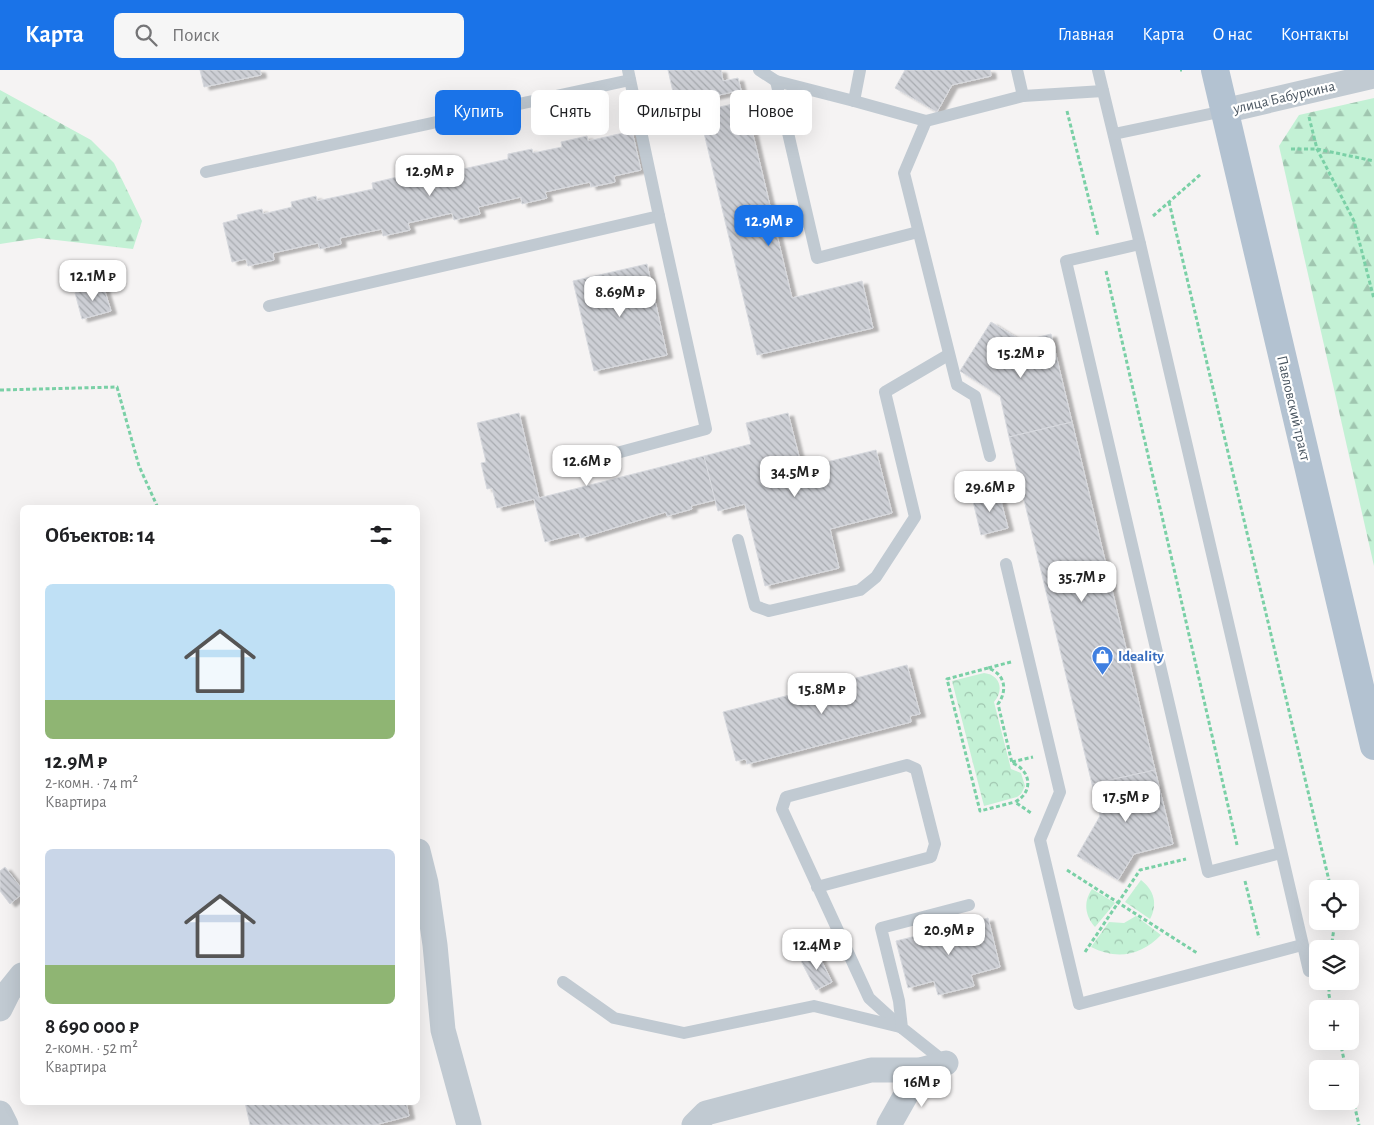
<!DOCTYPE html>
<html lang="ru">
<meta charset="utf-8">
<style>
body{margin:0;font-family:"Alegreya Sans",sans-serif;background:#f6f6f6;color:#202124;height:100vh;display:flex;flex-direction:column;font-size:19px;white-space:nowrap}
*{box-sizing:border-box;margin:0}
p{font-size:16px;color:#757577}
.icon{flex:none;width:28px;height:28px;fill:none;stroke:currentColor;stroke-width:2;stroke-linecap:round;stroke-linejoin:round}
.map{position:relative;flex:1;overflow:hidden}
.side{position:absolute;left:20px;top:435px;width:400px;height:600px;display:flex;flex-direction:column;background:#fff;border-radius:8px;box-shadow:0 5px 20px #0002}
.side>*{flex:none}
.top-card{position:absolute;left:435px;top:20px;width:475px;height:45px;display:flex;gap:10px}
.tools{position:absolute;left:1309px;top:810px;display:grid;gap:10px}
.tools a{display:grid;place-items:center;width:50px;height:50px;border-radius:8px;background:#fff;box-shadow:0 5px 20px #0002;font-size:25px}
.price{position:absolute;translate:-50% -42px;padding:0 11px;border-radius:10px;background:#fff;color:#222;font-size:16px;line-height:32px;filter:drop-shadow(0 1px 2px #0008)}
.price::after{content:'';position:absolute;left:50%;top:30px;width:15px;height:11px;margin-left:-8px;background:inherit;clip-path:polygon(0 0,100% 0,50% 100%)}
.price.on{background:#1a73e8;color:#fff}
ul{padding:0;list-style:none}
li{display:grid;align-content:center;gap:10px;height:265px;padding:0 25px}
li span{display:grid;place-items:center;height:155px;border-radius:8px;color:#555}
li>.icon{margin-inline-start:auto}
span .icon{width:90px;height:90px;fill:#fffc;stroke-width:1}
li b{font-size:21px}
h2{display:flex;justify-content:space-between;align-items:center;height:60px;padding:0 25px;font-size:21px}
.chip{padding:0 18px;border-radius:8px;background:#fff;box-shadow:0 5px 20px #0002;font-size:18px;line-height:45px}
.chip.on{background:#1a73e8;color:#fff}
header{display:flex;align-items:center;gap:30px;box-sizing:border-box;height:70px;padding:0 25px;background:#1a73e8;color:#fff}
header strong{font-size:24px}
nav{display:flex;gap:28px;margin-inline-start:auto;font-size:18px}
.search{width:350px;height:45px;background:#f6f6f6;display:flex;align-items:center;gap:12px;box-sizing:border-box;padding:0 18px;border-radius:8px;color:#757577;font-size:19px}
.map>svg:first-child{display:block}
.forest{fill:url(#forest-firs)}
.park{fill:url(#park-crowns)}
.building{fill:url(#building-back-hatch);stroke:#d7d9de;filter:url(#shadow)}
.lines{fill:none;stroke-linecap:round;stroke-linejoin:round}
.path{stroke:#7ad0a6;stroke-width:3;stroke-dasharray:4 2.5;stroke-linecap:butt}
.service{stroke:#c1cad2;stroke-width:12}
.minor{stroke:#c1cad2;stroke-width:25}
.primary{stroke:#b3c2d1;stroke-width:28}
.labels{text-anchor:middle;stroke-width:4.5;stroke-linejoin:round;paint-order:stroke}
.street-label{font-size:15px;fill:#4a5661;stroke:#fff}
.shop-label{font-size:15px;font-weight:bold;fill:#366cbe;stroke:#fff;text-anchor:start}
</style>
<header>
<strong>Карта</strong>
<div class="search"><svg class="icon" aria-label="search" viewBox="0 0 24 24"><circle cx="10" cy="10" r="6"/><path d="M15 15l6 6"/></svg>Поиск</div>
<nav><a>Главная</a><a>Карта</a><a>О нас</a><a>Контакты</a></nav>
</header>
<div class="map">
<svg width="1374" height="1055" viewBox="0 0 1374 1055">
<defs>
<pattern id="forest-firs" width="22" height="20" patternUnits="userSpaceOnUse" patternTransform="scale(1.25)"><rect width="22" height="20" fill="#c3f1d5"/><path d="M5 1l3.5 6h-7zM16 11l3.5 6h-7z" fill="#a0c6b0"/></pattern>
<pattern id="park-crowns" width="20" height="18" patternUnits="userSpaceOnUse" patternTransform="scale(1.25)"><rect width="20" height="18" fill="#c3f1d5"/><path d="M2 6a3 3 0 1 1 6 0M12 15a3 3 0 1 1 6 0" fill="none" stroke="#a0c6b0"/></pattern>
<pattern id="building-back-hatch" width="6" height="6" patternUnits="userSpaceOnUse" patternTransform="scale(1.25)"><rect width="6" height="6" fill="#cdcfd5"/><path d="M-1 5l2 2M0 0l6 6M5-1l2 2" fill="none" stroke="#a8abb0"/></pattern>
<filter id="shadow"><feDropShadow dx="5.5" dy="3" stdDeviation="1" flood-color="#0004"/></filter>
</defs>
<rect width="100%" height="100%" fill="#f5f3f3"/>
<g class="forest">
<polygon points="0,20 91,70 114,93 142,151 133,179 39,168 0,174"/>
<polygon points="1374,28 1374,496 1279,76 1299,45"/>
</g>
<g class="park">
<path d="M984,603C1001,605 1004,621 994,632L1011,699L1021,703L1025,716L1021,724L1017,727L984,736L952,611Z"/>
<path d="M1141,810C1154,820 1158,834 1150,849L1125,832Z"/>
<path d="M1092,819L1115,833L1095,857C1085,846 1083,832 1092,819Z"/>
<path d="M1136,846L1161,865C1141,886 1116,890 1091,877L1109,852L1124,853Z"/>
</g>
<g class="building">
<polygon points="200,0 260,0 261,5 204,17"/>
<polygon points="668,0 721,0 723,11 738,8 741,20 676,35"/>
<polygon points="905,0 990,0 991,6 952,15 937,42 895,18"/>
<polygon points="745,31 792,228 862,211 873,258 757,285 699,42"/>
<polygon points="632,61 641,100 614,106 615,112 591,117 590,112 545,122 547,128 522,134 521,127 478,137 480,144 454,150 452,143 408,153 410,160 383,166 382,159 340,168 341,174 320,179 318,173 273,183 274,190 248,196 246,189 232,192 223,153 238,149 237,145 262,139 263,144 292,137 291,132 316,126 317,131 373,119 372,113 397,107 398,113 429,106 428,101 453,96 454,101 508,89 508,84 532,79 533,83 562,77 561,72 587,66 588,71"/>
<polygon points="647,194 667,285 594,301 573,211"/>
<polygon points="103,215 111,241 82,249 75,223"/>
<polygon points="991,252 1022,271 1051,264 1072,352 1009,367 1000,326 960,301"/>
<polygon points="519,343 539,428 704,386 715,430 691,436 692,439 667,446 666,442 581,468 579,463 545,472 534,429 497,438 492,418 487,419 481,393 486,392 477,353"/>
<polygon points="788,343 802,398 876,380 892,443 830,459 839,498 765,516 745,434 718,441 704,386 751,374 746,353"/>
<polygon points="1072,352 1155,700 1092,714 1009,367"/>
<polygon points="998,420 1008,458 981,465 972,427"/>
<polygon points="907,595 920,644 910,646 911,652 747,694 746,689 736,691 723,642"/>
<polygon points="1155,700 1173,774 1134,784 1118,810 1077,786 1100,746 1092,714"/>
<polygon points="5,797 22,819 22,824 10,834 0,821 0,801"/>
<polygon points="988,848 1000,897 971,905 974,916 938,925 934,911 908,918 896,871"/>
<polygon points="817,882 832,912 816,920 801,891"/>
<polygon points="245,1032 406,1032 409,1046 375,1055 250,1055"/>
</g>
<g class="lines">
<g class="path">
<polyline points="1180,0 1182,0"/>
<polyline points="1067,41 1098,166"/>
<polyline points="1309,47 1317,79 1354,151 1374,229"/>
<polyline points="1291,79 1317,79 1374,91"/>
<polyline points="1169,132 1331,819"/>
<polyline points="1153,146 1201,104"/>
<polyline points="1106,201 1237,775"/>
<polyline points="0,320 117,317 139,396 158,438"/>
<path d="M1011,592L988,598C1005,604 1008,620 998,634L1012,693C1031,700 1034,722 1015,732L1031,743"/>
<polyline points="988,598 947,609 980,741 1015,732"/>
<polyline points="1012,692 1033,687"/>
<polyline points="1067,800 1197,883"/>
<polyline points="1245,811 1259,868"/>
<polyline points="1331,879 1335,851"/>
<polyline points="1085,882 1140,800 1186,789"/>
<polyline points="1329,911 1329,925 1332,939"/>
<polyline points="1340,971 1346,999"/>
<polyline points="1350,1016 1359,1055"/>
</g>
<g class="service">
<polyline points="759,0 776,11 854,31 926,51 1023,26 1103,21"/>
<polyline points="1017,0 1023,26"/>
<polyline points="1098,0 1140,174 1309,901"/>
<polyline points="776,11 817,188 918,162"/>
<polyline points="854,31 860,0"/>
<polyline points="926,51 904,103 957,315 975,326 990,386"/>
<polyline points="1114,64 1224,41"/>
<polyline points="206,102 630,10"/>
<polyline points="1140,174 1066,191 1208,802 1281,783"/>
<polyline points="269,236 659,146 628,0"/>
<polyline points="572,395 706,359 659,146"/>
<polyline points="738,470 755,536 769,541 860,520 876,507 915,447 885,322 948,285"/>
<polyline points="1006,494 1060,722 1040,770 1079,934 1302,875"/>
<polyline points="817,817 931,787 935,774 916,699 907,695 786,727 782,739 869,928 902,958"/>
<polyline points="563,912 614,948 684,963 814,936 900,957"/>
<polyline points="946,993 902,958 899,931 881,858 969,835"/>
</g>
<g class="minor">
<polyline points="1224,41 1374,6"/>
<polyline points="418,781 426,813 435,875 443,960 469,1055"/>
<polyline points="0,939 9,921 22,905"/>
<polyline points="0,1043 6,1055"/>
<polyline points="694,1055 706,1043 871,1000 920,1000 946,993"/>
<polyline points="889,1055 920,1000"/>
</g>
<polyline class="primary" points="1215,0 1374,676"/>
</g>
<defs>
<symbol id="shop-pin" viewBox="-11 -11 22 30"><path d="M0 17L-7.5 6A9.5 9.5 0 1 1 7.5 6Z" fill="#3f7fe0" stroke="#fff"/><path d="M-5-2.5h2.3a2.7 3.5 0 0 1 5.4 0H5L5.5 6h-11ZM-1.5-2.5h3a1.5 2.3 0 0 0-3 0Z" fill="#fff"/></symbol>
</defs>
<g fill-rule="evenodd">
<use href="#shop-pin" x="1090" y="574" width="25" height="34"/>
</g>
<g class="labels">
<g class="street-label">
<text transform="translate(1284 27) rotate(-13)" y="5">улица Бабуркина</text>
<text transform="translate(1294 338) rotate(77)" y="5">Павловский тракт</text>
</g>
<g class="shop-label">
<text x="1118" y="591">Ideality</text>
</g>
</g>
</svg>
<div class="tools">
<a><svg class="icon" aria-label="locate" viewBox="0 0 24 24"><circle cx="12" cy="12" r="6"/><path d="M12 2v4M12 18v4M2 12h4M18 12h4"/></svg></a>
<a><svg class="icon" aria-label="layers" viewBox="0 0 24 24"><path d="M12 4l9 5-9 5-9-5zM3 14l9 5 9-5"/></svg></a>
<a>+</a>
<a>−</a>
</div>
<b class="price" style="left:430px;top:127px">12.9M ₽</b>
<b class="price on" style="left:769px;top:177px">12.9M ₽</b>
<b class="price" style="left:93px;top:232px">12.1M ₽</b>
<b class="price" style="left:620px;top:248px">8.69M ₽</b>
<b class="price" style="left:1021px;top:309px">15.2M ₽</b>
<b class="price" style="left:587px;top:417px">12.6M ₽</b>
<b class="price" style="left:795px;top:428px">34.5M ₽</b>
<b class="price" style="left:990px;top:443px">29.6M ₽</b>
<b class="price" style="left:1082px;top:533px">35.7M ₽</b>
<b class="price" style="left:822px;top:645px">15.8M ₽</b>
<b class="price" style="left:1126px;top:753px">17.5M ₽</b>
<b class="price" style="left:949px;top:886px">20.9M ₽</b>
<b class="price" style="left:817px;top:901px">12.4M ₽</b>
<b class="price" style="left:922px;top:1038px">16M ₽</b>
<div class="top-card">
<a class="chip on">Купить</a>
<a class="chip">Снять</a>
<a class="chip">Фильтры</a>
<a class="chip">Новое</a>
</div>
<section class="side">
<h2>Объектов: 14<svg class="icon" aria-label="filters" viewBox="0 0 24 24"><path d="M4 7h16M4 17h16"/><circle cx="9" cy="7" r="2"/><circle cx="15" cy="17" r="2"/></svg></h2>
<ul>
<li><span style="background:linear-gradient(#bfe0f5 75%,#8fb573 0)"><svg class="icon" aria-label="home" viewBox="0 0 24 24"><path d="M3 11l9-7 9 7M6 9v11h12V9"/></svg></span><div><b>12.9M ₽</b><p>2-комн. · 74 m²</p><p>Квартира</p></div></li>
<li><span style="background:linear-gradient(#c9d6e8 75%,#8fb573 0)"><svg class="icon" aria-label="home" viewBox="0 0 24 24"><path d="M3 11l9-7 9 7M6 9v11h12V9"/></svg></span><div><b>8 690 000 ₽</b><p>2-комн. · 52 m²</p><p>Квартира</p></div></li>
</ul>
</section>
</div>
